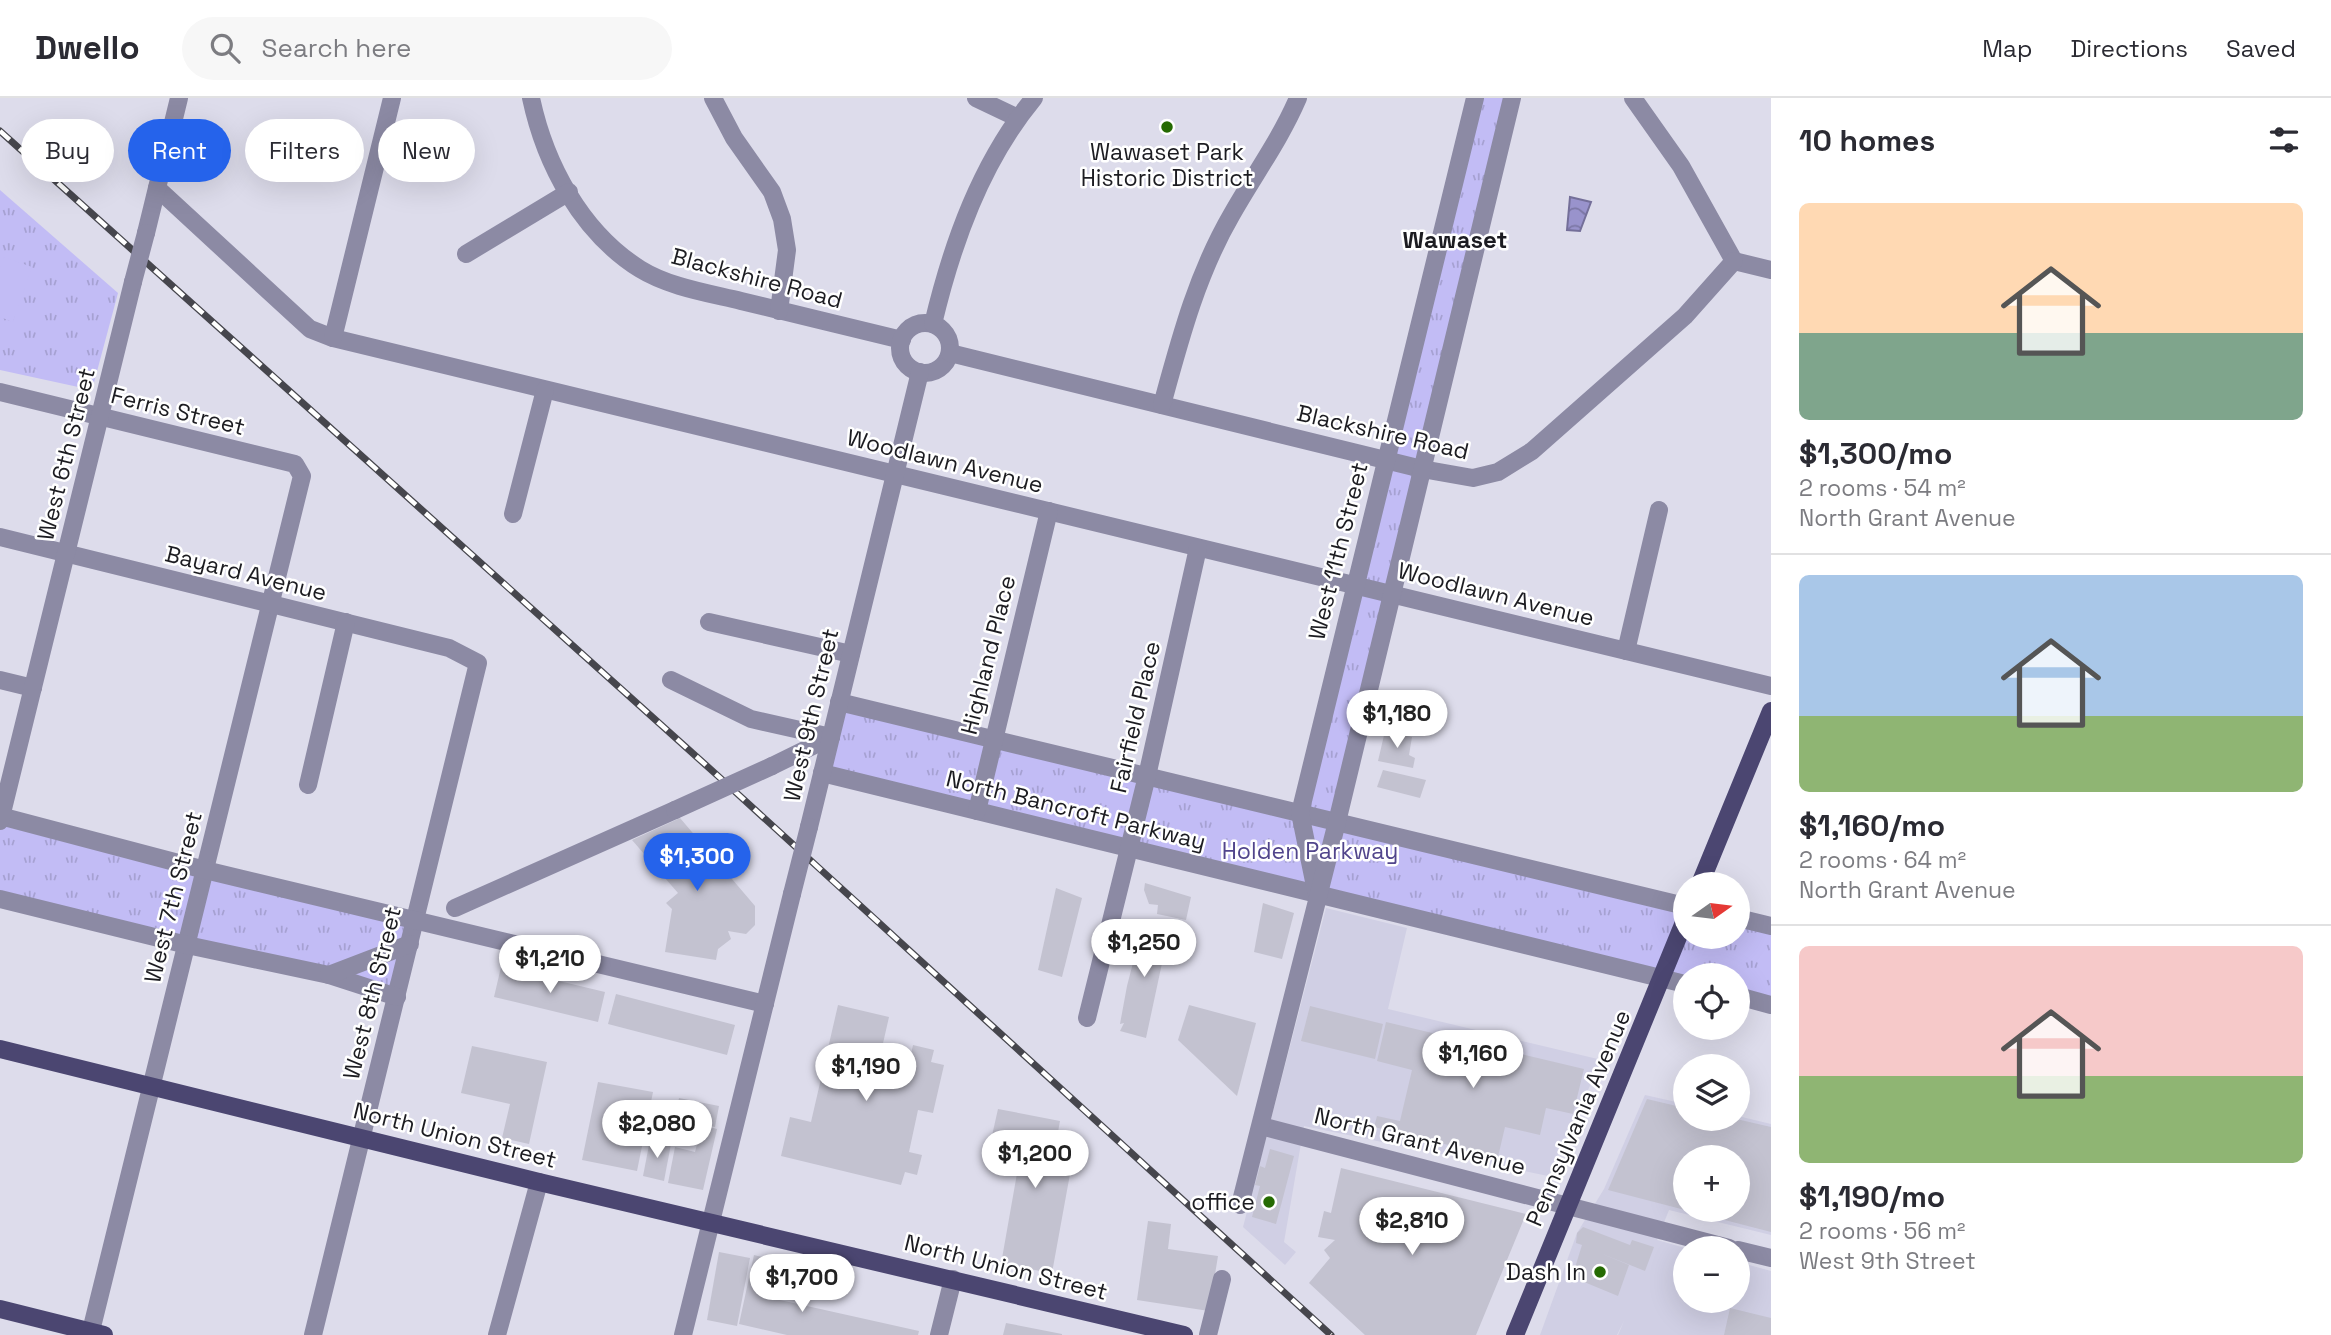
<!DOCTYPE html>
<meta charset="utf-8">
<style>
body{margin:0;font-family:"Space Grotesk",sans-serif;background:#f7f7f7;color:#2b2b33;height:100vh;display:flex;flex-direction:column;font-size:26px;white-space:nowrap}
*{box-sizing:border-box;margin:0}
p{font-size:23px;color:#7c7c81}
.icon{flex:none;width:38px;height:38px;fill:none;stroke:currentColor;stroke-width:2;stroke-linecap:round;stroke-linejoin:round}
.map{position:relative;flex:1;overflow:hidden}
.side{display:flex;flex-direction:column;background:#fff;width:560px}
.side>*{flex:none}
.hud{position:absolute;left:21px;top:21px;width:665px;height:63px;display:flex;gap:14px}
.needle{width:46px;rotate:76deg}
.fabs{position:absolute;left:1673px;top:774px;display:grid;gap:14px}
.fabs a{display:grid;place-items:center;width:77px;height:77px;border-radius:50%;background:#fff;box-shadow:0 7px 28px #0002;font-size:35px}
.price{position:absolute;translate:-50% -60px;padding:0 16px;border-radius:24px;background:#fff;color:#222;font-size:23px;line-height:46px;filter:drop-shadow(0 2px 4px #0008)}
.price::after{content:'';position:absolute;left:50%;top:42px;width:21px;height:16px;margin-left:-10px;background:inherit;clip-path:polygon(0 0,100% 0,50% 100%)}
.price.selected{background:#2563eb;color:#fff}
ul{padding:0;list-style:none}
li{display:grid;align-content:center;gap:14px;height:371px;padding:0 28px}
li+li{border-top:2px solid #e1e1e2}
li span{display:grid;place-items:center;height:217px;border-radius:10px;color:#555}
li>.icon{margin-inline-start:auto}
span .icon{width:126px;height:126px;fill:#fffc;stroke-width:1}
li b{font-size:30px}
h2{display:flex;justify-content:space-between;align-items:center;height:84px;padding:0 28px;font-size:30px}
.tag{padding:0 24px;border-radius:32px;background:#fff;box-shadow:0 7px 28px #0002;font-size:24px;line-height:63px}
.tag.selected{background:#2563eb;color:#fff}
header{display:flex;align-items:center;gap:42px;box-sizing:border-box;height:98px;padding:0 35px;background:#fff;border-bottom:2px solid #e1e1e2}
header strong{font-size:33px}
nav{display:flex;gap:38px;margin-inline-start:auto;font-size:24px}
.search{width:490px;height:63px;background:#f7f7f7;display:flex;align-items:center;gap:18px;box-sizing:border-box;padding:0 24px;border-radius:38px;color:#7c7c81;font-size:26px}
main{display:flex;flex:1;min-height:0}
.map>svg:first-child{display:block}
.built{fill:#d0cfe4;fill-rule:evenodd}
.park{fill:url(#park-tufts)}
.pitch{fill:#c2bcf5}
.water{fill:url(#water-waves);stroke:#746f99;stroke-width:2}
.building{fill:#c3c2d0}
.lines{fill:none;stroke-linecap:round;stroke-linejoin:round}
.minor{stroke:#8c8aa4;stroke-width:18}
.major{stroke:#4b4671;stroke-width:18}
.rail-casing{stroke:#46464d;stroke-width:7}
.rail{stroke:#fff;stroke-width:4.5;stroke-dasharray:13;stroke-linecap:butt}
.minor-bridge{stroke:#8c8aa4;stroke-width:18}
.poi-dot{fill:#256a02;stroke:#fff;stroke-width:2.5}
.labels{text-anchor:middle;stroke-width:5;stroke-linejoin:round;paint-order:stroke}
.poi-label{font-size:23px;fill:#1c1c21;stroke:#fff;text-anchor:end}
.street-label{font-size:23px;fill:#1c1c21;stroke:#fff}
.park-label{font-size:23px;fill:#51458c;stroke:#fff}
.neighbourhood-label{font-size:24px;font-weight:bold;fill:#1c1c21;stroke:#fff}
</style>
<header>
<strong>Dwello</strong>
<div class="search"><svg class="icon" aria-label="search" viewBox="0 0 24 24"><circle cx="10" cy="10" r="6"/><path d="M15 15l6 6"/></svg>Search here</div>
<nav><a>Map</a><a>Directions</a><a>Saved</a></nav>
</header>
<main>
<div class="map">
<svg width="1771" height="1237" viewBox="0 0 1771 1237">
<defs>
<pattern id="park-tufts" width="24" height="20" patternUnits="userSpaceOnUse" patternTransform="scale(1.75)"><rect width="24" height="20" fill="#c2bcf5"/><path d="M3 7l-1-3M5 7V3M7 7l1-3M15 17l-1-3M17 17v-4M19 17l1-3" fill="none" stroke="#a6a1d2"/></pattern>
<pattern id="water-waves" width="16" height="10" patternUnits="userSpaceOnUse" patternTransform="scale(1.75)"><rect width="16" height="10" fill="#9993cc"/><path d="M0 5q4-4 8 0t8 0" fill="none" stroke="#7c77a5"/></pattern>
</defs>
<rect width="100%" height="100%" fill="#dddceb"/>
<g class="built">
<polygon points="1326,810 1407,830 1388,911 1602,962 1548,1078 1304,1028 1284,1144 1296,1154 1285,1167 1243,1129"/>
<path d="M1645,997L1685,1006V1020L1738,1018L1771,1026V1137L1669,1112L1657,1142L1685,1150V1202H1738V1164L1771,1173V1237H1618L1624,1223L1617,1237H1540L1577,1135L1604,1091ZM1685,1059H1738V1111H1685Z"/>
</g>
<g class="park">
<polygon points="1475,0 1512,0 1337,724 1685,808 1685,838 1738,838 1738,820 1771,828 1771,907 1738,898 1738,877 1685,877 1685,886 822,675 839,604 1300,714"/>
<polygon points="0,92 118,195 92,292 0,272"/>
<polygon points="0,718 416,822 397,899 0,801"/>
</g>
<polygon class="pitch" points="4,159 32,169 13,224 0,219 0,170"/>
<polygon class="water" points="1570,99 1591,104 1580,133 1567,132"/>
<g class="building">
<polygon points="1385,633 1412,639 1409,657 1415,660 1413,670 1378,663"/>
<polygon points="1383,672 1426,682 1420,700 1377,689"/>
<polygon points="680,720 755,808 755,827 746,836 728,833 731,841 718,851 716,862 665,854 672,811 666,805 678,795 632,742"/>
<polygon points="1145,785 1191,799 1186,822 1157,816 1158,807 1149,806 1144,792"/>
<polygon points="1056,790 1082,800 1062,879 1038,872"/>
<polygon points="1263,805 1294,815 1282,861 1254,854"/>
<polygon points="1144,822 1170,828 1146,940 1120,933 1124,925 1120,926 1127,888"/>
<polygon points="501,869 605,894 598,924 494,899"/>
<polygon points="616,896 735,927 727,957 608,926"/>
<polygon points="838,907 889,919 881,954 910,961 913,947 934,952 931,964 944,967 933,1015 918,1012 909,1054 922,1057 917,1077 905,1074 901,1087 781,1058 790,1019 811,1024"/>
<polygon points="1189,907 1256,925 1237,998 1178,942"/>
<polygon points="1310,908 1383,926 1375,961 1301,943"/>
<polygon points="1386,924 1584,971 1573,1016 1546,1010 1540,1037 1505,1029 1498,1059 1374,1029 1377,1018 1400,1023 1412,972 1377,963"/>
<polygon points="472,948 547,964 529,1046 502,1040 510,1006 461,995"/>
<polygon points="598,984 653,994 637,1073 582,1062"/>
<polygon points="679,1000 719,1008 715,1029 675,1021"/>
<polygon points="1647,1001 1685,1010 1685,1020 1732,1020 1771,1029 1771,1134 1686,1112 1738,1111 1738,1059 1685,1059 1685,1112 1608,1092"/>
<polygon points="998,1011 1060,1023 1055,1050 1074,1054 1052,1175 1001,1166 1022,1047 991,1042"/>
<polygon points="702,1027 717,1031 703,1092 668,1085 675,1049 695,1054"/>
<polygon points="650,1042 671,1046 664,1083 643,1078"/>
<polygon points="1270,1051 1294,1058 1276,1126 1252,1119 1260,1088 1255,1087 1260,1068 1265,1070"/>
<polygon points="1341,1070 1526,1116 1476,1237 1365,1237 1309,1185 1330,1160 1324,1152 1335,1142 1318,1139 1324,1113 1331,1115"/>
<polygon points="1148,1123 1171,1126 1168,1151 1218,1158 1209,1213 1137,1202"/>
<polygon points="1583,1129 1630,1147 1632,1142 1654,1149 1645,1173 1600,1155 1629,1167 1618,1198 1572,1179 1582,1147 1576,1145 1577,1135"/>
<polygon points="719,1154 750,1160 737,1228 707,1222"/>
<polygon points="754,1157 770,1161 762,1198 919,1233 918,1237 787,1237 739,1226"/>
<polygon points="1730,1210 1771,1220 1771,1237 1724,1237"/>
<polygon points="1006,1225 1062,1236 1062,1237 1003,1237"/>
</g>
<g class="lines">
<g class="minor">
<path d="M531,0C545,66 581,134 640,171C669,189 708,195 741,203C795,216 848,229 902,242"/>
<polyline points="713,0 734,40 772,94 782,121 787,152 779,213"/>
<polyline points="976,0 1018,20"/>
<polyline points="1633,0 1681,68 1734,163"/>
<polyline points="157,90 310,231 333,240 1771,588"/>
<polyline points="146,135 179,0"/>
<polyline points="466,156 569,94"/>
<polyline points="1734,163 1771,172"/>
<circle cx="925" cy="250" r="25"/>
<path d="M933,226C952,146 981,64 1034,0"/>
<polyline points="333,240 392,0"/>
<polyline points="950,255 1422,371 1473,380 1498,374 1532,353 1685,218 1734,163"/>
<polyline points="0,294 295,366 302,378 90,1237"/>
<path d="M1162,307C1180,241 1197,176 1232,116C1254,77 1280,42 1298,0"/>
<polyline points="513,416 545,292"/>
<polyline points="0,439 449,550 478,565 313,1237"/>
<polyline points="709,524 851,556"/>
<polyline points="1626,553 1659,412"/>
<polyline points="0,582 33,590"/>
<polyline points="671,582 751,621 831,639"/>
<polyline points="839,604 1685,808"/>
<polyline points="772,668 831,639"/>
<polyline points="822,675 1685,886"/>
<polyline points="308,687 346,524"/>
<polyline points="977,713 1049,413"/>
<polyline points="0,718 205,772 765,906"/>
<polyline points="0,723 133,184"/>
<polyline points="809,729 920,274"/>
<polyline points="1316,793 1300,715 1475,0"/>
<polyline points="0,801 187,847 329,877 397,899"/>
<polyline points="455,810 675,712"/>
<polyline points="1738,820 1771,828"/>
<polyline points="329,877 410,846"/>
<polyline points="1738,898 1771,907"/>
<polyline points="1087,920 1147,678 1198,450"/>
<polyline points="1261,1028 1729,1150"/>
<polyline points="1240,1107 1337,724 1512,0"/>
<polyline points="1738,1152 1771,1160"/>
<polyline points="497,1237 539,1084"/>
<polyline points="683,1237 792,796"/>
<polyline points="939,1237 953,1181"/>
<polyline points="1208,1237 1222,1181"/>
</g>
<g class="major">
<polyline points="1700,786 1771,613"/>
<polyline points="0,951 539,1084 1184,1237"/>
<polyline points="0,1211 104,1237"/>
<polyline points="1515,1237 1685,822"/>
</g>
<defs>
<polyline id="rail" points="0,33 718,678 1331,1237"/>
</defs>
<use href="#rail" class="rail-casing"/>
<use href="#rail" class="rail"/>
<g class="minor-bridge">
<polyline points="133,184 146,135"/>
<polyline points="675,712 772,668"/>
<polyline points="792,796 809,729"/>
</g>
</g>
<g class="poi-dot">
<circle cx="1167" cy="29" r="7"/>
<circle cx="1269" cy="1104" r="7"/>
<circle cx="1600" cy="1174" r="7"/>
</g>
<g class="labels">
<g class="poi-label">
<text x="1167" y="62" text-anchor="middle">Wawaset Park<tspan x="1167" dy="26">Historic District</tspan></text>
<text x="1255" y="1112">office</text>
<text x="1586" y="1182">Dash In</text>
</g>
<g class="street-label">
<text transform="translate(757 180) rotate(15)" y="8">Blackshire Road</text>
<text transform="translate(178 313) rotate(14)" y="8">Ferris Street</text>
<text transform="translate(1383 334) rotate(13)" y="8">Blackshire Road</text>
<text transform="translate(66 356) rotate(-76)" y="8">West 6th Street</text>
<text transform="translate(945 363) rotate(14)" y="8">Woodlawn Avenue</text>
<text transform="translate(1338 453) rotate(-76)" y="8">West 11th Street</text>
<text transform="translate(246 475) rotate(14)" y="8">Bayard Avenue</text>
<text transform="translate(1496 496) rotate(14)" y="8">Woodlawn Avenue</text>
<text transform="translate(988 557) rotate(-76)" y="8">Highland Place</text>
<text transform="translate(811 617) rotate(-77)" y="8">West 9th Street</text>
<text transform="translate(1135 619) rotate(-77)" y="8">Fairfield Place</text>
<text transform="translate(1076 712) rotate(14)" y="8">North Bancroft Parkway</text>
<text transform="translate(173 799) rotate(-76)" y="8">West 7th Street</text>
<text transform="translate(372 895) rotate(-76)" y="8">West 8th Street</text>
<text transform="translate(1578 1020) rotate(-67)" y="8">Pennsylvania Avenue</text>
<text transform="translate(455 1037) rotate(14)" y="8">North Union Street</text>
<text transform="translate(1420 1043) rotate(14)" y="8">North Grant Avenue</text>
<text transform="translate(1006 1169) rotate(14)" y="8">North Union Street</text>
</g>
<g class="park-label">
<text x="1310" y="761">Holden Parkway</text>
</g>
<g class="neighbourhood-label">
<text x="1455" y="150">Wawaset</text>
</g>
</g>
</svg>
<div class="fabs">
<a><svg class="needle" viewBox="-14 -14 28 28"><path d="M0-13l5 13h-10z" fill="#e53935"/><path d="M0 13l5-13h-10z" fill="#7c7c81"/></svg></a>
<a><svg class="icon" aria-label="locate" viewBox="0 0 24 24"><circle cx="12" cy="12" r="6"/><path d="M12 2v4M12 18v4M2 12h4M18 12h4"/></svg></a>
<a><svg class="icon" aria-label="layers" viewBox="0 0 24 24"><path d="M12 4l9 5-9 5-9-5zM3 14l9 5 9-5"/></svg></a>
<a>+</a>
<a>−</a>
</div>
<b class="price" style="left:1397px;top:652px">$1,180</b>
<b class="price selected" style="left:697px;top:795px">$1,300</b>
<b class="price" style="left:1144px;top:881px">$1,250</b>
<b class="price" style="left:550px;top:897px">$1,210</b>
<b class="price" style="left:1473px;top:992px">$1,160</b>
<b class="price" style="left:866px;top:1005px">$1,190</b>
<b class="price" style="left:657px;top:1062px">$2,080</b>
<b class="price" style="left:1035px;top:1092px">$1,200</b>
<b class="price" style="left:1412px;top:1159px">$2,810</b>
<b class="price" style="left:802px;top:1216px">$1,700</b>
<div class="hud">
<a class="tag">Buy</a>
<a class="tag selected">Rent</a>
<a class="tag">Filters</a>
<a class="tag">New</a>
</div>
</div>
<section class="side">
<h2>10 homes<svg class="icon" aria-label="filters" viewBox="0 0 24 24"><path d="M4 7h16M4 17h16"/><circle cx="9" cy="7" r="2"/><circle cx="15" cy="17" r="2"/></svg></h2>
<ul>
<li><span style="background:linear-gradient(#ffd9b3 60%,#7fa58c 0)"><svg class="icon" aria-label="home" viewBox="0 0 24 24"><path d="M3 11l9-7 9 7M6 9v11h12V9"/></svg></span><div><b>$1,300/mo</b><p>2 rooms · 54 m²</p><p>North Grant Avenue</p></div></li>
<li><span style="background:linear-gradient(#a9c7e8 65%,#8fb573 0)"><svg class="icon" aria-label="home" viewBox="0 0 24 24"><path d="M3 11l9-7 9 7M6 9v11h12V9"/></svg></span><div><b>$1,160/mo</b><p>2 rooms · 64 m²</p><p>North Grant Avenue</p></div></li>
<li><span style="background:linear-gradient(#f6c9c9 60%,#8fb573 0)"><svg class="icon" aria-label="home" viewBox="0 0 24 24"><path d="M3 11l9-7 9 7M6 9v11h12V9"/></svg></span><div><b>$1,190/mo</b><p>2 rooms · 56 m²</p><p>West 9th Street</p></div></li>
</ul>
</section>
</main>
